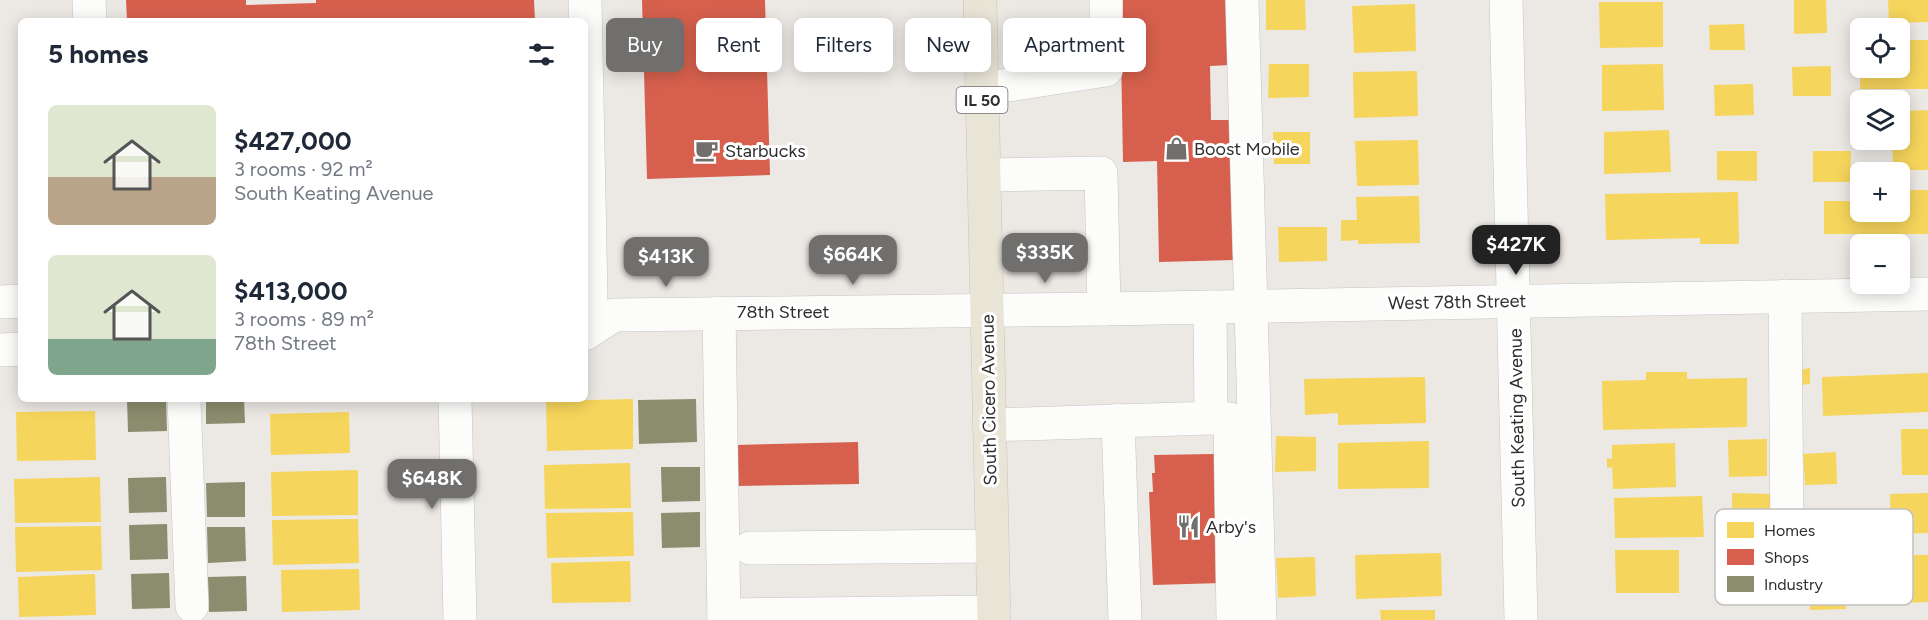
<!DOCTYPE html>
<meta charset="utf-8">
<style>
body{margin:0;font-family:Figtree,sans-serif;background:#f6f6f7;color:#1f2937;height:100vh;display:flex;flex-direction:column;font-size:22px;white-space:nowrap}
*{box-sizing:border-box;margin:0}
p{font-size:20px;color:#747a83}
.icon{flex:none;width:33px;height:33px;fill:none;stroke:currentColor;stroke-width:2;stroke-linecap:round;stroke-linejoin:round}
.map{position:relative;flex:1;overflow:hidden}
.drawer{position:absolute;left:18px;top:18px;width:570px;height:384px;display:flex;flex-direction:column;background:#fff;border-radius:9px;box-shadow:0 3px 15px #0003}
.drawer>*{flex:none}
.hud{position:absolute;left:606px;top:18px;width:570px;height:54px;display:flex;gap:12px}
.controls{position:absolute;left:1850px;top:18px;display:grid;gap:12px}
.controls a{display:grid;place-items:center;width:60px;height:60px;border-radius:9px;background:#fff;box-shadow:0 3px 15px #0003;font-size:30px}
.price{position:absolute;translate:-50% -51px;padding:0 14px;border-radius:12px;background:#706f6e;color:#fff;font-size:20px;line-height:39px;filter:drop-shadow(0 2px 3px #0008)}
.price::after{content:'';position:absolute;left:50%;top:36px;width:18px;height:14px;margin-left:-9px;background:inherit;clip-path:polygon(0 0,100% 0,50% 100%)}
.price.current{background:#222;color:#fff}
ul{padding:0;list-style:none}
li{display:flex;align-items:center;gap:18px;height:150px;padding:0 30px}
li span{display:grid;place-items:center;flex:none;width:168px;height:120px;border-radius:9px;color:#555}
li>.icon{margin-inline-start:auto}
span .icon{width:72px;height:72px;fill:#fffc;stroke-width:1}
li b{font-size:26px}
h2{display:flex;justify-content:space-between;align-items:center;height:72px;padding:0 30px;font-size:26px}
.pill{padding:0 21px;border-radius:9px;background:#fff;box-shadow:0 3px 15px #0003;font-size:21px;line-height:54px}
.pill.current{background:#706f6e;color:#fff}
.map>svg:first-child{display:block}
.homes{fill:#f6d55c}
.shops{fill:#d6604d}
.industry{fill:#8c8c6e}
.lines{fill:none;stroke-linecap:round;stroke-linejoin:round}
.minor-casing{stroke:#c5c4c5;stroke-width:34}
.major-casing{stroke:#c6c5c4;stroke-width:34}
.minor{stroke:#fcfcfb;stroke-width:33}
.major{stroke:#e8e4d6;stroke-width:33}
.labels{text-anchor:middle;stroke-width:6;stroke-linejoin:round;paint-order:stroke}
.shield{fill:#fff;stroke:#6d6d6d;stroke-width:1.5}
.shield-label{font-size:16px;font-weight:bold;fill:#2e2e2e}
.poi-label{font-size:18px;fill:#2e2e2e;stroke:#fff;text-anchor:start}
.street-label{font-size:18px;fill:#2e2e2e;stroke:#fff}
.key{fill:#fff;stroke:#c0c0c0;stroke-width:1.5}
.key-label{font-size:16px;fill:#2e2e2e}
</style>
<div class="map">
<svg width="1928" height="620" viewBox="0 0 1928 620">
<rect width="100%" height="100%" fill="#ece8e4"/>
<g class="homes">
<polygon points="1266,0 1305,0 1306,30 1266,30"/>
<polygon points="1794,0 1826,0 1827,33 1794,34"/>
<polygon points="1888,0 1928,0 1928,22 1889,23"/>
<polygon points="1599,2 1663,2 1663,47 1600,48"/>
<polygon points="1415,4 1416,51 1354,53 1352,6"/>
<polygon points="1744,24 1745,50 1710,50 1709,25"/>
<polygon points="1899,40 1928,40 1928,89 1860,89 1860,68 1899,68"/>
<polygon points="1269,64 1309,64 1309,97 1268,98"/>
<polygon points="1663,64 1664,110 1602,111 1602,65"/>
<polygon points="1831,66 1831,96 1793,96 1792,67"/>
<polygon points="1417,71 1418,116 1354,118 1353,72"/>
<polygon points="1753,84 1754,115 1715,116 1714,85"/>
<polygon points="1928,110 1928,170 1905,170 1905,165 1893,164 1892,143 1904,142 1904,111"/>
<polygon points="1669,130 1671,172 1604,174 1604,132"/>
<polygon points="1273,132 1310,132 1310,164 1274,164"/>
<polygon points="1418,140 1419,185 1357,186 1355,141"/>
<polygon points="1717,151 1757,151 1757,181 1717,180"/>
<polygon points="1813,151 1851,151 1850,182 1813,182"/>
<polygon points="1899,190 1928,190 1928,234 1824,234 1824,201 1860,201 1860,212 1899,212"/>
<polygon points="1738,192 1739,244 1700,244 1700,238 1606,240 1605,194"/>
<polygon points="1419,196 1420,243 1358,244 1358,240 1341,241 1341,220 1357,220 1356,197"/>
<polygon points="1278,227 1327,227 1327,261 1279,262"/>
<polygon points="1810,368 1810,384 1800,385 1799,370"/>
<polygon points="1646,372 1687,372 1687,379 1747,378 1747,427 1603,430 1602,381 1646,380"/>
<polygon points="1928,373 1928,412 1823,416 1822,377"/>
<polygon points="1425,377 1426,423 1338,425 1338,413 1305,415 1304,379"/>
<polygon points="633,399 633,449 547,451 546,401"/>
<polygon points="95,411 96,460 17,461 16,412"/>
<polygon points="349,412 350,453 271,455 270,414"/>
<polygon points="1901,429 1928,429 1928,475 1902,475"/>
<polygon points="1276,436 1316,437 1316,471 1275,472"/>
<polygon points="1767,439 1767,476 1729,477 1728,440"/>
<polygon points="1429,441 1429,488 1338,489 1338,443"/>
<polygon points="1675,443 1676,487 1613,489 1612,467 1607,468 1607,458 1612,459 1612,445"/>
<polygon points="1836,452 1837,484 1805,485 1803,454"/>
<polygon points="630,463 631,508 545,509 544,465"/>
<polygon points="358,470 358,515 272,516 271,472"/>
<polygon points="100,477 101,522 15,523 14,479"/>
<polygon points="1732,493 1771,494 1771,524 1732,525"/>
<polygon points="1928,493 1928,533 1891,534 1890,494"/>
<polygon points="1702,496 1704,537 1615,538 1614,498"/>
<polygon points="633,512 634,556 547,558 546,513"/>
<polygon points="358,519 359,563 273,565 272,520"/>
<polygon points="101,526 102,570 16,572 15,527"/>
<polygon points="1615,550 1679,550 1679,593 1616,593"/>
<polygon points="1441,553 1442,596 1356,599 1355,555"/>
<polygon points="1902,555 1928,555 1928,602 1904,603"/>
<polygon points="1315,557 1316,596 1278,598 1276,558"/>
<polygon points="630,561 631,602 552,603 551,563"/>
<polygon points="359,569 360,610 282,612 281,570"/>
<polygon points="95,574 96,615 19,617 18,577"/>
<polygon points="1845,577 1846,609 1810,610 1809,579"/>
<polygon points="1380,610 1435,610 1435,620 1381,620"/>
</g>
<g class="shops">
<polygon points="126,0 246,0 246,5 316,3 316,0 534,0 535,21 127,21"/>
<polygon points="642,0 765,0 770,175 647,179"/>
<polygon points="1120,0 1229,0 1230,65 1210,66 1211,120 1231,120 1234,260 1159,262 1157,161 1123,162"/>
<polygon points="858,442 859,484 737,486 736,445"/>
<polygon points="1214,454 1222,583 1153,585 1149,492 1153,492 1152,473 1155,473 1154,455"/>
</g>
<g class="industry">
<polygon points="127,399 166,399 167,431 128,432"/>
<polygon points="206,399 244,399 245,423 206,424"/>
<polygon points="696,399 697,442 639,444 638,400"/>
<polygon points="661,467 700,467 700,501 662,502"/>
<polygon points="166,477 167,512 129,513 128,478"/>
<polygon points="245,482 245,517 207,517 206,483"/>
<polygon points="700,512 700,547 662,548 661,513"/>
<polygon points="167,524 168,559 130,560 129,525"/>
<polygon points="207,527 245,527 246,561 208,563"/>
<polygon points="169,573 170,608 132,609 131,574"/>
<polygon points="246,576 247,611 209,612 208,577"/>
</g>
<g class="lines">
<defs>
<g id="minor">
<polyline points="89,0 90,21"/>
<polyline points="585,0 591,298"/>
<polyline points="1242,0 1260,620"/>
<polyline points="1506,0 1521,620"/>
<polyline points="982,89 1106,70 1106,0"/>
<polyline points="984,175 1101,173 1104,309"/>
<polyline points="1785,296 1787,536"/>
<polyline points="0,302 21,301"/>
<polyline points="719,313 724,620"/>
<polyline points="585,334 614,315 1104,309 1928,294"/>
<polyline points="0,350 21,349"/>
<polyline points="184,399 192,606"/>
<polyline points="455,399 460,620"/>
<polyline points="1214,418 1230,419 1233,620"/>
<polyline points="1118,420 1125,620"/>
<polyline points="989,425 1211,418 1210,307"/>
<polyline points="750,548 992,546"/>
<polyline points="724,615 994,612"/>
</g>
<polyline id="major" points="980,0 994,620"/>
</defs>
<use href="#minor" class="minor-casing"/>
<use href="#major" class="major-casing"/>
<use href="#minor" class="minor"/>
<use href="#major" class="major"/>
</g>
<defs>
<symbol id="shop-bare" viewBox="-9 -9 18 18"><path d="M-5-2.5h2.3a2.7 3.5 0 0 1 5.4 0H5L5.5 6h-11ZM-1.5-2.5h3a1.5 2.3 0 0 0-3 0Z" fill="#706f6e" stroke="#fff" stroke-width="2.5" paint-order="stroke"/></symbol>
<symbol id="cafe-bare" viewBox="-9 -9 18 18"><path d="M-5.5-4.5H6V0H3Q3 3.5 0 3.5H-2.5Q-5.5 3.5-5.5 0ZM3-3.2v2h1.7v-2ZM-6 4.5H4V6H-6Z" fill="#706f6e" stroke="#fff" stroke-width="2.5" paint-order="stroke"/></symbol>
<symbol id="restaurant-bare" viewBox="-9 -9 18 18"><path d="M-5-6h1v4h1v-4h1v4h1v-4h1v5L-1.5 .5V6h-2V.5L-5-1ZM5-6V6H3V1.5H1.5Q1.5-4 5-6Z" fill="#706f6e" stroke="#fff" stroke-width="2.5" paint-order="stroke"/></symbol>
</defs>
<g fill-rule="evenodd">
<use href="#shop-bare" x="1160" y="132" width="33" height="33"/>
<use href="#cafe-bare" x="690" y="134" width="33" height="33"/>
<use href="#restaurant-bare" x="1172" y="510" width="33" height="33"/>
</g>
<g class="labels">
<rect class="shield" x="956.5" y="87" width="51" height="26" rx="4.5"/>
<g class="shield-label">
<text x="982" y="106">IL 50</text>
</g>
<g class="poi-label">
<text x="1194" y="155">Boost Mobile</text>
<text x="725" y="157">Starbucks</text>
<text x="1206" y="533">Arby's</text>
</g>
<g class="street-label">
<text transform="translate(1457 302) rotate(-1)" y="6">West 78th Street</text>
<text x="783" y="318">78th Street</text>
<text transform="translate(989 400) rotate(-91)" y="6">South Cicero Avenue</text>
<text transform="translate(1517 418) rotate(-91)" y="6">South Keating Avenue</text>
</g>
</g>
<rect x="1715" y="509" width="198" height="96" rx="9" class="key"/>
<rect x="1727" y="522" width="27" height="16" fill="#f6d55c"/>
<rect x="1727" y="549" width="27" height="16" fill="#d6604d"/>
<rect x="1727" y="576" width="27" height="16" fill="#8c8c6e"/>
<g class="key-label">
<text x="1764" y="536">Homes</text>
<text x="1764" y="563">Shops</text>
<text x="1764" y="590">Industry</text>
</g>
</svg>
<div class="controls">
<a><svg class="icon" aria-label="locate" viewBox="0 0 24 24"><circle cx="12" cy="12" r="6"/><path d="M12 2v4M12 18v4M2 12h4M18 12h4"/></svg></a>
<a><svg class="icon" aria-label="layers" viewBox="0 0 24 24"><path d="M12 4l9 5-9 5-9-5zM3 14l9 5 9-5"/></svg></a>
<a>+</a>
<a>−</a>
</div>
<b class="price current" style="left:1516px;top:276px">$427K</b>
<b class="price" style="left:1045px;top:284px">$335K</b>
<b class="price" style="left:853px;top:286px">$664K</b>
<b class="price" style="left:666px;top:288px">$413K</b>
<b class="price" style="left:432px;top:510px">$648K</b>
<div class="hud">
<a class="pill current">Buy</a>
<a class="pill">Rent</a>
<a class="pill">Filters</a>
<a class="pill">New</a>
<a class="pill">Apartment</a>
</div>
<section class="drawer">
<h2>5 homes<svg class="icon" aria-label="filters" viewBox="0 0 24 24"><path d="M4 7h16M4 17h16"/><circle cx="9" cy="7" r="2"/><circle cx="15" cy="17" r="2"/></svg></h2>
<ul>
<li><span style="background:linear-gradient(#dfe7d0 60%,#b9a48a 0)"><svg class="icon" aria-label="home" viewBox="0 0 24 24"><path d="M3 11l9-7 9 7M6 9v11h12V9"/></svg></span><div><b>$427,000</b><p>3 rooms · 92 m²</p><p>South Keating Avenue</p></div></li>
<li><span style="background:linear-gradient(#dfe7d0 70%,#7fa58c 0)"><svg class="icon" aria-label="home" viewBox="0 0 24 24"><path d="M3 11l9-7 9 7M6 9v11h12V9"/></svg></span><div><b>$413,000</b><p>3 rooms · 89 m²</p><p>78th Street</p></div></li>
</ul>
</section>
</div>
